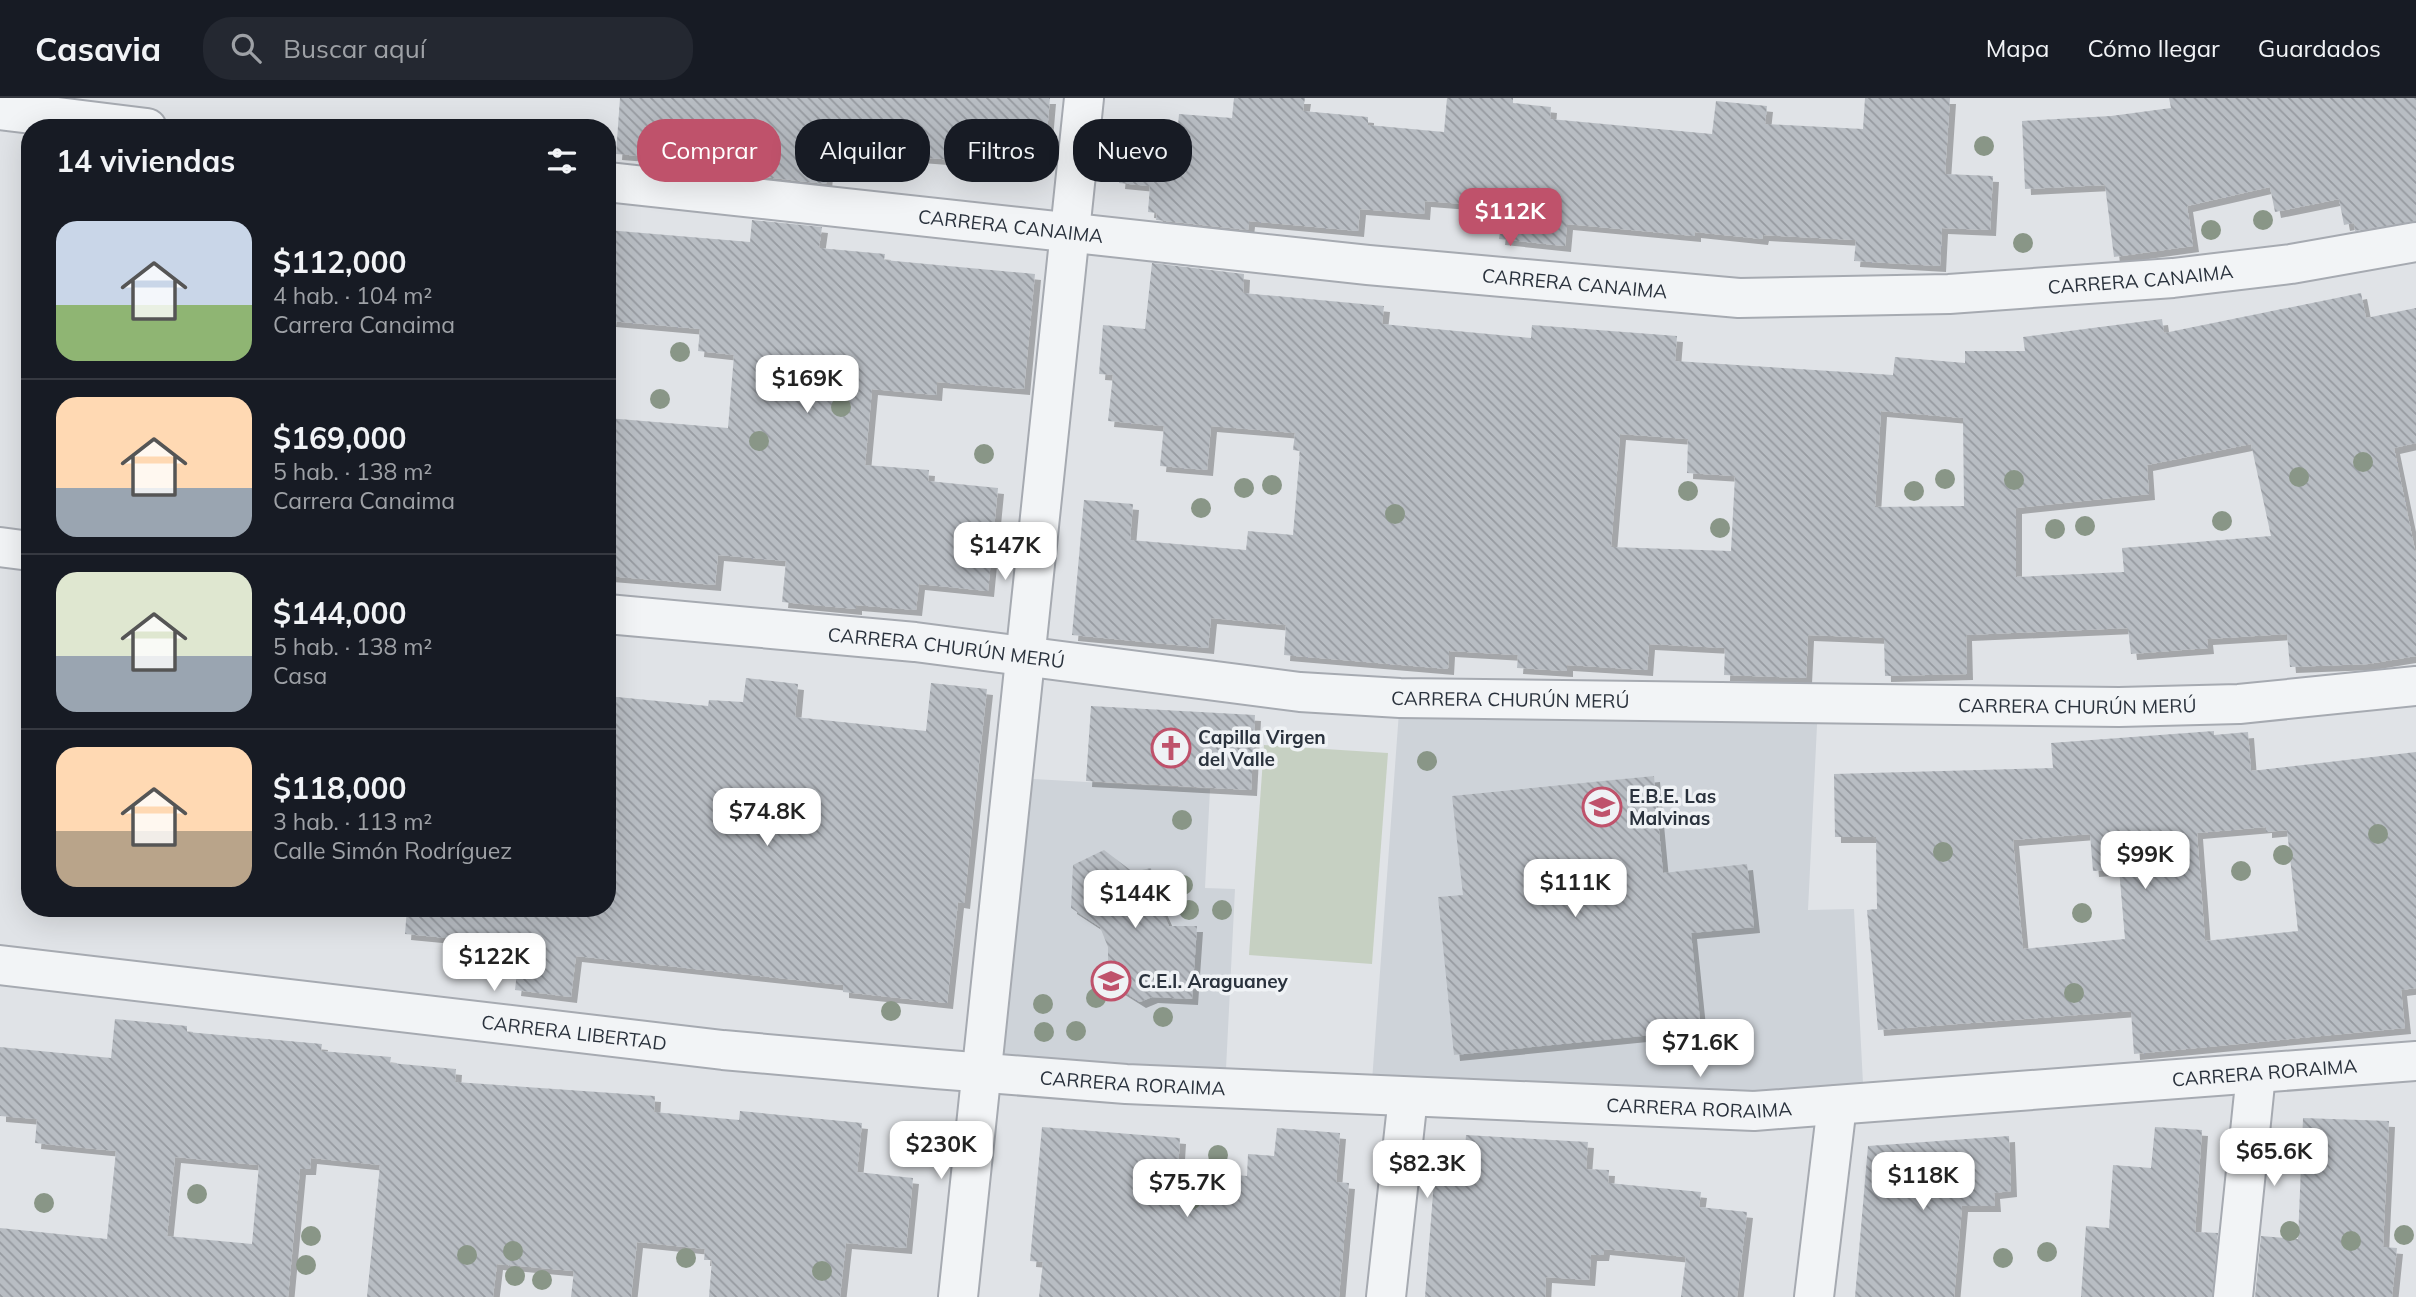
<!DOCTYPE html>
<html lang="es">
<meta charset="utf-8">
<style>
body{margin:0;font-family:Mulish,sans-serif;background:#242831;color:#f1f3f6;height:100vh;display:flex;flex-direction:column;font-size:26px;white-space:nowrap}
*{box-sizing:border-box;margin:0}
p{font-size:23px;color:#9ea1a6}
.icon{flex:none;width:38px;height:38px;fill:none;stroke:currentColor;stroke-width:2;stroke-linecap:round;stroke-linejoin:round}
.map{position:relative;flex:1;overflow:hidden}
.panel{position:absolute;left:21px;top:21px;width:595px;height:798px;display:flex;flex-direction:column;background:#171b24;border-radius:28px;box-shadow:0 7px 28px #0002}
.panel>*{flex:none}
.hud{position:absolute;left:637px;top:21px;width:665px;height:63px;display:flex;gap:14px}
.price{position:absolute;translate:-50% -60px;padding:0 16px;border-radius:14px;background:#fff;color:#222;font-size:23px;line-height:46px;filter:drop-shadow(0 2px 4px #0008)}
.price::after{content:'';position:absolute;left:50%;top:42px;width:21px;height:16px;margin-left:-10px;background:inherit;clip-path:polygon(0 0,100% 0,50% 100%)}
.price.active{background:#bf526b;color:#fff}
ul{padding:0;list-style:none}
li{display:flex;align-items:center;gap:21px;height:175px;padding:0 35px}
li+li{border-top:2px solid #363941}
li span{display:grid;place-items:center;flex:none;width:196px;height:140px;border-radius:21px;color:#555}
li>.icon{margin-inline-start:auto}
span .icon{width:84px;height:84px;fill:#fffc;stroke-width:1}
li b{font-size:30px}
h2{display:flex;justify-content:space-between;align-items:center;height:84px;padding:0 35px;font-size:30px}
.chip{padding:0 24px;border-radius:28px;background:#171b24;box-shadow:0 7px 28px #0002;font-size:24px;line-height:63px}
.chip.active{background:#bf526b;color:#fff}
header{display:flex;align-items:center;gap:42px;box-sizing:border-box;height:98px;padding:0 35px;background:#171b24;border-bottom:2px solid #363941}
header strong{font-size:33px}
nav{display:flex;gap:38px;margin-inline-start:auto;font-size:24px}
.search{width:490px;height:63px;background:#242831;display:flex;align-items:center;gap:18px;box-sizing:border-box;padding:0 24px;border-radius:28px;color:#9ea1a6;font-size:26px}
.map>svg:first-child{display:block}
.built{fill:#ced3d9}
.green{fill:#c6d0c2}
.building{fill:url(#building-back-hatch);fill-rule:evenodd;filter:url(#shadow)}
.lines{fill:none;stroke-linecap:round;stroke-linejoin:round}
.minor-casing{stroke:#a6aab1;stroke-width:42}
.minor{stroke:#f2f4f6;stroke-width:38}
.tree{fill:#899687}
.labels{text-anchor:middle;stroke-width:7;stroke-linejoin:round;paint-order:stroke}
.street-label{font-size:19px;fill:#2a323d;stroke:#eff2f5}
.poi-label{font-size:19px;font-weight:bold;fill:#2a323d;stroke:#eff2f5;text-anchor:start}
</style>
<header>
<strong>Casavia</strong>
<div class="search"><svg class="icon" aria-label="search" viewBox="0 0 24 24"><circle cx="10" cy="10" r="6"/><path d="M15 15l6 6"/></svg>Buscar aquí</div>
<nav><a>Mapa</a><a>Cómo llegar</a><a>Guardados</a></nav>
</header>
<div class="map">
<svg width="2416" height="1199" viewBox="0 0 2416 1199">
<defs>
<pattern id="building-back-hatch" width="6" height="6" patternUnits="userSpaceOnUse" patternTransform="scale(1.75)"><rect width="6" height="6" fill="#b8bdc3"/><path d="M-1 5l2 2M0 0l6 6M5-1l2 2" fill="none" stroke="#969aa0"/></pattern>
<filter id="shadow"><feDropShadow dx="6" dy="6" stdDeviation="0" flood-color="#0004"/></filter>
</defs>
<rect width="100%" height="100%" fill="#e0e3e7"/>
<g class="built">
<polygon points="1400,600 1818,607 1808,812 1854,811 1864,1005 1371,997"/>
<polygon points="1014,680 1210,691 1205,790 1235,791 1225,991 982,974"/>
</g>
<polygon class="green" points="1264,647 1388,655 1372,866 1249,857"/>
<g class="building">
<polygon points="620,0 1050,0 1044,69 878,56 878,63 828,60 826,86 755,78 756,67 616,56"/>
<polygon points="1234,0 1305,0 1303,13 1368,19 1368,27 1444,34 1447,0 1513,0 1513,5 1551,9 1550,21 1712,36 1716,3 1767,8 1765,26 1863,31 1865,0 1950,0 1945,76 1993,78 1990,132 1942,130 1940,168 1854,163 1856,142 1763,137 1762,141 1695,134 1695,138 1567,126 1565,148 1499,141 1503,109 1425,103 1424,116 1360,111 1358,133 1249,123 1248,132 1156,122 1157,115 1148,114 1150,88 1119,85 1125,22 1178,27 1179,16 1232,20"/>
<polygon points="2169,0 2416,0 2416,123 2355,133 2354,125 2344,127 2339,101 2275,114 2270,89 2187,108 2193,148 2114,159 2105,87 2025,91 2022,23 2111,18 2171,10"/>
<polygon points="752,122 822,129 819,150 885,156 884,162 1035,176 1024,291 937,284 936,297 872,291 865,367 929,372 928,383 998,390 988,493 919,486 916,512 856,507 856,511 782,504 786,463 718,457 715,487 607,478 607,320 728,330 734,257 698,253 700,231 610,223 615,168 607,167 607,132 750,144"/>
<path d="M1152,165L1244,176L1243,195L1384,208L1382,226L1531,240L1532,227L1677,238L1675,263L1893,277L1895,259L1965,265V253H2025L2023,239L2162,221L2164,235L2361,195L2366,220L2416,210V345L2394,350L2416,457V558L2368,566L2290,569L2287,536L2207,541L2208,550L2131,556L2128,530L1966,537L1967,576L1885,578L1884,540L1808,537L1806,580L1724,577L1725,550L1649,546L1647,572L1567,567V573L1517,570L1518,557L1449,553L1448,571L1284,557L1286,527L1211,520L1208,550L1072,537L1084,402L1133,406L1130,442L1246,452L1248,433L1293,437L1300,353L1293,352L1295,335L1211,328L1207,372L1160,368L1164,328L1108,323L1113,277L1099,276L1103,227L1145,231ZM1881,313L1963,320L1964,408L1875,409ZM1620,336L1688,341L1687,375L1735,378L1731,453L1611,449ZM2251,346L2271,438L2122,450L2124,474L2016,479V410L2149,396L2147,367Z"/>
<polygon points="746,580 798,586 795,619 926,633 931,585 987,591 964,805 958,804 947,905 843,894 843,887 576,858 571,899 515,892 520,847 405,836 407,810 607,810 607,598 708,608 709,602 743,604"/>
<polygon points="1091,608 1255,617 1251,692 1086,683"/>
<path d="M2214,633V637L2248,634L2251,673L2416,654V890L2401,892L2405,930L2134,956L2131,913L1878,932L1867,812L1877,811L1876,739H1835L1834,676L2053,670L2051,645ZM2266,729V734L2287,732L2298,833L2205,843L2197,735ZM2090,736L2093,773L2119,771L2125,841L2023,851L2013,742Z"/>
<polygon points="1654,678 1663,775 1747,766 1754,829 1691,835 1701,932 1454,957 1438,799 1463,797 1452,698"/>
<polygon points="1104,752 1133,774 1151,770 1156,800 1169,828 1197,828 1192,901 1152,899 1140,904 1108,884 1108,849 1100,829 1071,810 1073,767"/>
<path d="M115,921L187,928V934L322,946L321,953L391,959L390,965L456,971L455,984L655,998L654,1014L739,1022L740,1013L862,1025L857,1074L913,1080L906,1150L846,1145L840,1199H709L712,1162H704L705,1151L637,1144L631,1199H571L574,1173L497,1166L493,1199H367L380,1067L311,1060L310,1071H300L288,1199H0V1130L107,1141L116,1053L35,1045L37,1021L0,1018V949L111,960ZM175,1059L259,1067L252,1146L167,1138Z"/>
<polygon points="2303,1020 2389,1023 2383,1149 2397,1150 2392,1199 2255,1199 2261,1138 2298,1141"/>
<polygon points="1042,1029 1180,1040 1178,1072 1247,1078 1248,1056 1274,1058 1277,1030 1340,1035 1336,1084 1349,1085 1339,1199 1039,1199 1043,1164 1030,1163"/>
<polygon points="2155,1029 2202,1032 2195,1134 2218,1135 2212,1199 2081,1199 2086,1128 2109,1130 2113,1067 2151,1070"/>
<polygon points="1466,1037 1588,1044 1586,1071 1609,1072 1608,1085 1701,1094 1699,1109 1747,1114 1737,1199 1681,1199 1686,1159 1604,1151 1603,1157 1591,1157 1589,1182 1546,1179 1545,1199 1425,1199 1434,1083 1463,1085"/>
<polygon points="2009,1038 2011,1093 1994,1095 1995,1108 1962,1108 1954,1199 1855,1199 1868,1048"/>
</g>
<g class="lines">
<defs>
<g id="minor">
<polyline points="0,12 147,30"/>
<path id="s1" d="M607,84L1368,167L1739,200L1949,196L2173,180L2291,166L2416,144"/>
<polyline points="0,449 30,453"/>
<path id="s2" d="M607,516L915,544L1300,594L1400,600L2119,609L2239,606L2416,588"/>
<path id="s3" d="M0,867L723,952L936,971L1126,986L1754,1013L2416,963"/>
<polyline points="958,1199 1084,0"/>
<polyline points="1386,1199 1408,999"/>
<polyline points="1814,1199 1837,1007"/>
<polyline points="2233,1199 2256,976"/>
</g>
</defs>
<use href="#minor" class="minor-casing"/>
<use href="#minor" class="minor"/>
</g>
<g class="tree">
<circle cx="1984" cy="48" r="10"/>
<circle cx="2263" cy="122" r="10"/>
<circle cx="2211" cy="132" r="10"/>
<circle cx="2023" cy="145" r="10"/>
<circle cx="680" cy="254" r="10"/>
<circle cx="660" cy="301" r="10"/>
<circle cx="841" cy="309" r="10"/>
<circle cx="759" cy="343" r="10"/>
<circle cx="984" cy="356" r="10"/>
<circle cx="2363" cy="364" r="10"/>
<circle cx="2299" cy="379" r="10"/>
<circle cx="1945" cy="381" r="10"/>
<circle cx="2014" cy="382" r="10"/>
<circle cx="1272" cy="387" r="10"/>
<circle cx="1244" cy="390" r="10"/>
<circle cx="1688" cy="393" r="10"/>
<circle cx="1914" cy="393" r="10"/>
<circle cx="1201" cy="410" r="10"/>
<circle cx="1395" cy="416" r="10"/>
<circle cx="2222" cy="423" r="10"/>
<circle cx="2085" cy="428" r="10"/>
<circle cx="1720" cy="430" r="10"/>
<circle cx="2055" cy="431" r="10"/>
<circle cx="1427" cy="663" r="10"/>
<circle cx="1182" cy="722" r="10"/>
<circle cx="2378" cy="736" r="10"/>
<circle cx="1943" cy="754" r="10"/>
<circle cx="2283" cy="757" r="10"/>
<circle cx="2241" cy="773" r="10"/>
<circle cx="1183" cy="787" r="10"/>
<circle cx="1189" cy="812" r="10"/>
<circle cx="1222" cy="812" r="10"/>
<circle cx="2082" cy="815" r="10"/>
<circle cx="2074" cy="895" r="10"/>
<circle cx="1096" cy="900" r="10"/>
<circle cx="1043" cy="906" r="10"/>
<circle cx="891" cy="913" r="10"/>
<circle cx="1163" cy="919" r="10"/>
<circle cx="1076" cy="933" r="10"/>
<circle cx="1044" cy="934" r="10"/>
<circle cx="1218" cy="1057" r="10"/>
<circle cx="197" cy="1096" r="10"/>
<circle cx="1191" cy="1102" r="10"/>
<circle cx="44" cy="1105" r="10"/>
<circle cx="2290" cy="1133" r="10"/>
<circle cx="2404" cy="1137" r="10"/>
<circle cx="311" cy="1138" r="10"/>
<circle cx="2351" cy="1143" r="10"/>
<circle cx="513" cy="1153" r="10"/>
<circle cx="2047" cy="1154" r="10"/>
<circle cx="467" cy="1157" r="10"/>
<circle cx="686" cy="1160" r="10"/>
<circle cx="2003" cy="1160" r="10"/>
<circle cx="306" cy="1167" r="10"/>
<circle cx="822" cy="1173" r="10"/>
<circle cx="515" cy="1178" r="10"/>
<circle cx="542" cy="1182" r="10"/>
</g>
<defs>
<symbol id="church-ring" viewBox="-11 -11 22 22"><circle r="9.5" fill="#eff2f5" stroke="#bf526b" stroke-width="1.5"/><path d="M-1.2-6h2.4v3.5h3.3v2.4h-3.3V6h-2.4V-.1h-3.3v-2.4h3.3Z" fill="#bf526b"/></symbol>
<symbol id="school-ring" viewBox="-11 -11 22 22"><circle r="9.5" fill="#eff2f5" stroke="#bf526b" stroke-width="1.5"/><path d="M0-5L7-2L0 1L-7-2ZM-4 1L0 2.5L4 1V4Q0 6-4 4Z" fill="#bf526b"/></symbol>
</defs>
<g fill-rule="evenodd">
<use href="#church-ring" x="1149" y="628" width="44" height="44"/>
<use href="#school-ring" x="1580" y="687" width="44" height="44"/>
<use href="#school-ring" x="1089" y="861" width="44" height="44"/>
</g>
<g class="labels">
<g class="street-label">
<text dy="7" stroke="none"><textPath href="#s1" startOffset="406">CARRERA CANAIMA</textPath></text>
<text dy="7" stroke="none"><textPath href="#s1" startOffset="1540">CARRERA CANAIMA</textPath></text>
<text dy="7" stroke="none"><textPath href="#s1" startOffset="973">CARRERA CANAIMA</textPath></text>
<text dy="7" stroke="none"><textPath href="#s2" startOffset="341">CARRERA CHURÚN MERÚ</textPath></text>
<text dy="7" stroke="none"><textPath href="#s2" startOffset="908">CARRERA CHURÚN MERÚ</textPath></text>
<text dy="7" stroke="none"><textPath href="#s2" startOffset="1475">CARRERA CHURÚN MERÚ</textPath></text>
<text dy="7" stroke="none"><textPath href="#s3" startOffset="578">CARRERA LIBERTAD</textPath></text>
<text dy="7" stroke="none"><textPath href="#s3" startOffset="2273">CARRERA RORAIMA</textPath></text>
<text dy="7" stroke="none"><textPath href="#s3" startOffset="1139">CARRERA RORAIMA</textPath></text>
<text dy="7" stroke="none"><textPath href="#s3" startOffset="1706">CARRERA RORAIMA</textPath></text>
</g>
<g class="poi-label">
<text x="1198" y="646">Capilla Virgen<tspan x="1198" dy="22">del Valle</tspan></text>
<text x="1629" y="705">E.B.E. Las<tspan x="1629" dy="22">Malvinas</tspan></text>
<text x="1138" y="890">C.E.I. Araguaney</text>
</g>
</g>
</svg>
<b class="price active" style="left:1510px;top:150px">$112K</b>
<b class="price" style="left:807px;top:317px">$169K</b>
<b class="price" style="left:1005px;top:484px">$147K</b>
<b class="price" style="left:767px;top:750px">$74.8K</b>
<b class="price" style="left:2145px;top:793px">$99K</b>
<b class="price" style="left:1575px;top:821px">$111K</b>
<b class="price" style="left:1135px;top:832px">$144K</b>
<b class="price" style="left:494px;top:895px">$122K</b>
<b class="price" style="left:1700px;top:981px">$71.6K</b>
<b class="price" style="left:941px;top:1083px">$230K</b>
<b class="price" style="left:2274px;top:1090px">$65.6K</b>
<b class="price" style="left:1427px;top:1102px">$82.3K</b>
<b class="price" style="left:1923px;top:1114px">$118K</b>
<b class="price" style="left:1187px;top:1121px">$75.7K</b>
<div class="hud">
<a class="chip active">Comprar</a>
<a class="chip">Alquilar</a>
<a class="chip">Filtros</a>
<a class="chip">Nuevo</a>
</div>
<section class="panel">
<h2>14 viviendas<svg class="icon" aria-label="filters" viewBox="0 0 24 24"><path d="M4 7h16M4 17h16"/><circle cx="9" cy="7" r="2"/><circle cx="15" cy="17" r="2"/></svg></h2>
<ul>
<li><span style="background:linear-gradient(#c9d6e8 60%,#8fb573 0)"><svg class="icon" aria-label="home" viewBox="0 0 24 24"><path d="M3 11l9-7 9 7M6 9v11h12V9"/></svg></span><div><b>$112,000</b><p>4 hab. · 104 m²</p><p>Carrera Canaima</p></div></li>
<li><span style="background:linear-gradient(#ffd9b3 65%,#9aa5b1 0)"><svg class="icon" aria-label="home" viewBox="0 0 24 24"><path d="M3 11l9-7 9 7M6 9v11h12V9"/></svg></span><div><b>$169,000</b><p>5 hab. · 138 m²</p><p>Carrera Canaima</p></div></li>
<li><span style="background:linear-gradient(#dfe7d0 60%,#9aa5b1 0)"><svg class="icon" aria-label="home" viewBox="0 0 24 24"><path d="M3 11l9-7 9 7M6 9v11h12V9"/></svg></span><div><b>$144,000</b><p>5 hab. · 138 m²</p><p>Casa</p></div></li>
<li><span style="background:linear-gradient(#ffd9b3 60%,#b9a48a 0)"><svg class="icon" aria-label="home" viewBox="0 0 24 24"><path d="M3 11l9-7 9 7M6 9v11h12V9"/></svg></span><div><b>$118,000</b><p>3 hab. · 113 m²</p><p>Calle Simón Rodríguez</p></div></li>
</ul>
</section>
</div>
